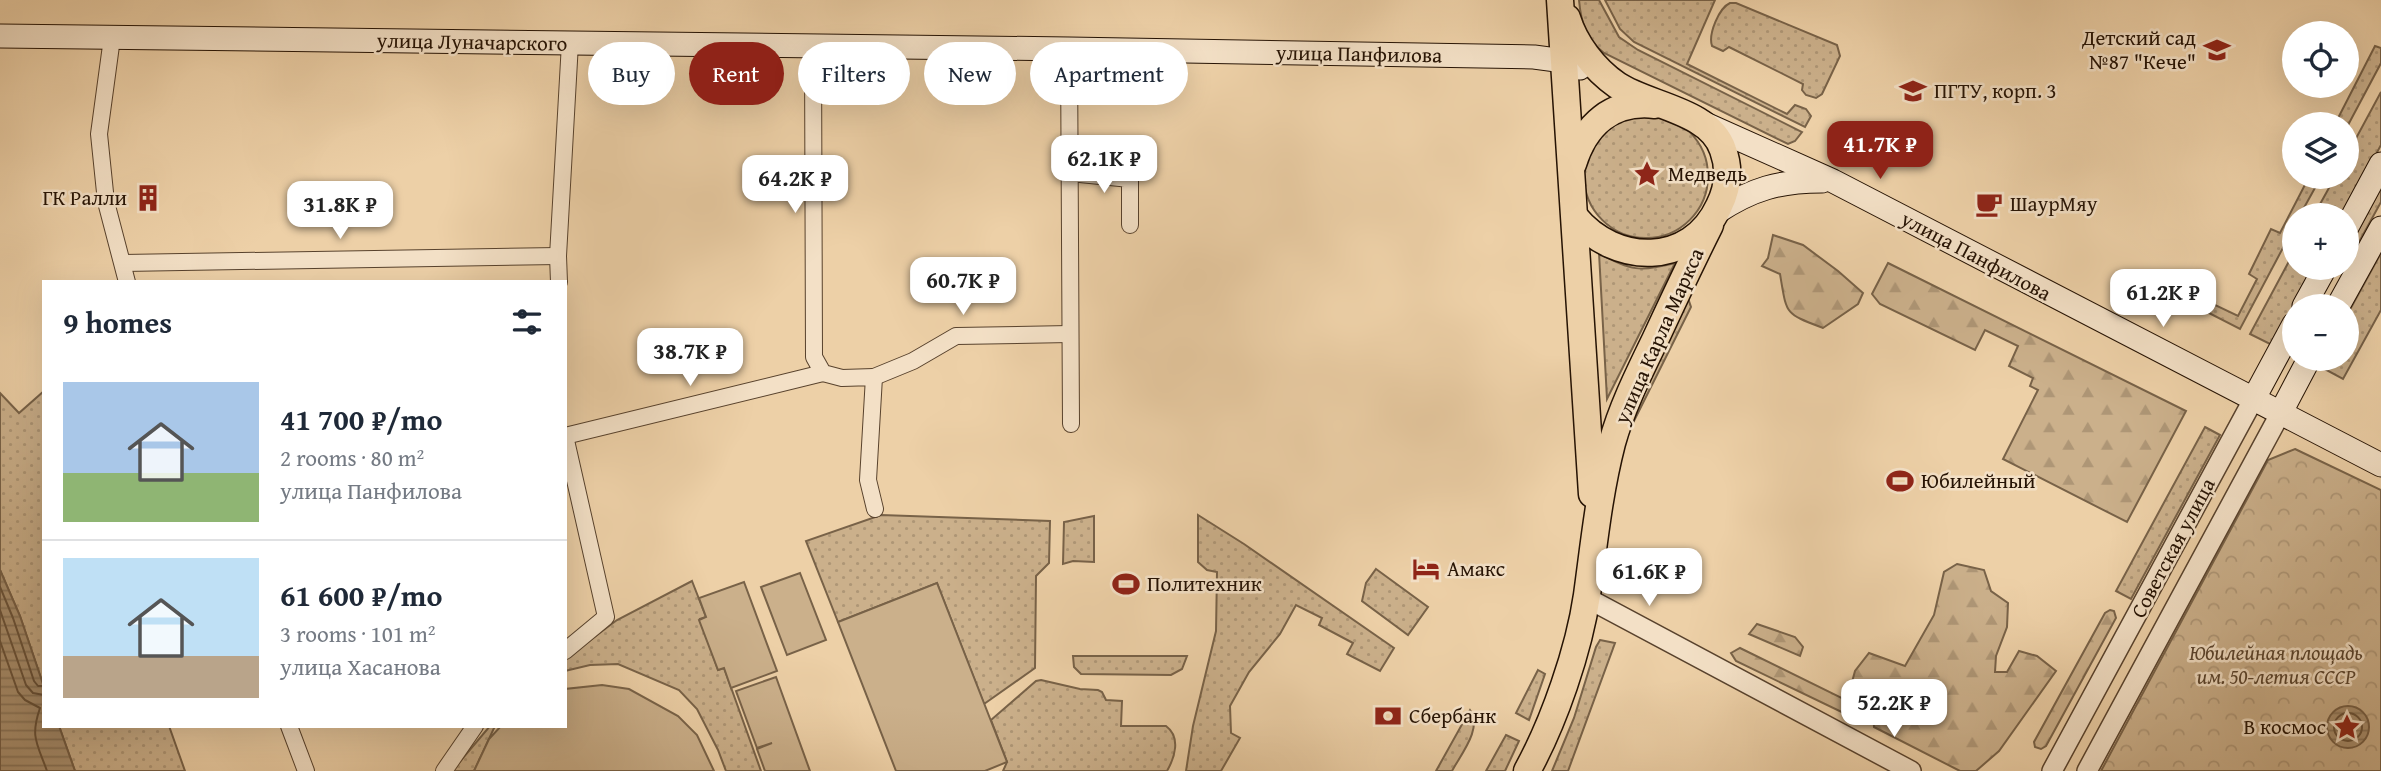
<!DOCTYPE html>
<meta charset="utf-8">
<style>
body{margin:0;font-family:"Gentium Book Plus",serif;background:#f6f6f7;color:#1f2937;height:100vh;display:flex;flex-direction:column;font-size:26px;white-space:nowrap}
*{box-sizing:border-box;margin:0}
p{font-size:23px;color:#747a83}
.icon{flex:none;width:38px;height:38px;fill:none;stroke:currentColor;stroke-width:2;stroke-linecap:round;stroke-linejoin:round}
.map{position:relative;flex:1;overflow:hidden}
.details{position:absolute;left:42px;top:280px;width:525px;height:448px;display:flex;flex-direction:column;background:#fff;border-radius:0px;box-shadow:0 7px 28px #0002}
.details>*{flex:none}
.top-card{position:absolute;left:588px;top:42px;width:665px;height:63px;display:flex;gap:14px}
.tools{position:absolute;left:2282px;top:21px;display:grid;gap:14px}
.tools a{display:grid;place-items:center;width:77px;height:77px;border-radius:50%;background:#fff;box-shadow:0 7px 28px #0002;font-size:35px}
.price{position:absolute;translate:-50% -60px;padding:0 16px;border-radius:14px;background:#fff;color:#222;font-size:23px;line-height:46px;filter:drop-shadow(0 2px 4px #0008)}
.price::after{content:'';position:absolute;left:50%;top:42px;width:21px;height:16px;margin-left:-10px;background:inherit;clip-path:polygon(0 0,100% 0,50% 100%)}
.price.active{background:#8f2418;color:#fff}
ul{padding:0;list-style:none}
li{display:flex;align-items:center;gap:21px;height:175px;padding:0 21px}
li+li{border-top:2px solid #e0e1e3}
li span{display:grid;place-items:center;flex:none;width:196px;height:140px;border-radius:0px;color:#555}
li>.icon{margin-inline-start:auto}
span .icon{width:84px;height:84px;fill:#fffc;stroke-width:1}
li b{font-size:30px}
h2{display:flex;justify-content:space-between;align-items:center;height:84px;padding:0 21px;font-size:30px}
.chip{padding:0 24px;border-radius:32px;background:#fff;box-shadow:0 7px 28px #0002;font-size:24px;line-height:63px}
.chip.active{background:#8f2418;color:#fff}
.map>svg:first-child{display:block}
.grass{fill:url(#grass-dots);stroke:#786248;stroke-width:2}
.forest{fill:url(#forest-firs);stroke:#786248;stroke-width:2}
.park{fill:url(#park-crowns);stroke:#786248;stroke-width:2}
.pitch{fill:#cbb08b;stroke:#786248;stroke-width:2}
.water{fill:url(#water-rules);stroke:#755e45;stroke-width:2}
.lines{fill:none;stroke-linecap:round;stroke-linejoin:round}
.shore{stroke:#68523a;stroke-width:2}
.minor-casing{stroke:#58422d;stroke-width:18}
.tertiary-casing{stroke:#58422d;stroke-width:22}
.secondary-casing{stroke:#261304;stroke-width:25}
.primary-casing{stroke:#261304;stroke-width:29}
.minor{stroke:#f3e0c6;stroke-width:16}
.tertiary{stroke:#f3e0c6;stroke-width:19}
.secondary{stroke:#f3e0c6;stroke-width:23}
.primary{stroke:#edd0a7;stroke-width:26}
.labels{text-anchor:middle;stroke-width:5;stroke-linejoin:round;paint-order:stroke}
.poi-label{font-size:21px;fill:#261304;stroke:#f3e0c6;text-anchor:start}
.street-label{font-size:21px;fill:#261304;stroke:#f3e0c6}
.park-label{font-size:21px;font-style:italic;fill:#58422c;stroke:#f3e0c6}
</style>
<div class="map">
<svg width="2381" height="771" viewBox="0 0 2381 771">
<defs>
<pattern id="grass-dots" width="8" height="8" patternUnits="userSpaceOnUse" patternTransform="scale(1.75)"><rect width="8" height="8" fill="#cbb08b"/><path d="M2 2h.1M6 6h.1" fill="none" stroke="#ae9676" stroke-width="1.8" stroke-linecap="round"/></pattern>
<pattern id="forest-firs" width="22" height="20" patternUnits="userSpaceOnUse" patternTransform="scale(1.75)"><rect width="22" height="20" fill="#cbb08b"/><path d="M5 1l3.5 6h-7zM16 11l3.5 6h-7z" fill="#ae9676"/></pattern>
<pattern id="park-crowns" width="20" height="18" patternUnits="userSpaceOnUse" patternTransform="scale(1.75)"><rect width="20" height="18" fill="#cbb08b"/><path d="M2 6a3 3 0 1 1 6 0M12 15a3 3 0 1 1 6 0" fill="none" stroke="#ae9676"/></pattern>
<pattern id="water-rules" width="6" height="5" patternUnits="userSpaceOnUse" patternTransform="scale(1.75)"><rect width="6" height="5" fill="#a99070"/><path d="M0 2.5h6" fill="none" stroke="#89745a"/></pattern>
</defs>
<rect width="100%" height="100%" fill="#edd0a7"/>
<filter id="stains"><feTurbulence type="fractalNoise" baseFrequency=".00286" numOctaves="4"/><feColorMatrix values="0 0 0 0 .2 0 0 0 0 .09 0 0 0 0 .02 0 0 0 .5 -.17"/></filter>
<radialGradient id="worn" r=".72"><stop offset=".6" stop-color="#630" stop-opacity="0"/><stop offset="1" stop-color="#630" stop-opacity=".3"/></radialGradient>
<g class="grass">
<path d="M1579,0H1599L1619,37L1638,50L1802,132L1795,141L1788,144L1604,53C1586,39 1581,23 1579,0Z"/>
<polygon points="1605,0 1715,0 1687,64 1787,114 1795,105 1806,109 1811,116 1805,127 1634,42 1620,29"/>
<path d="M1730,3H1736L1837,45L1840,56L1822,94L1816,98L1806,95L1802,90L1803,84L1729,47L1723,51L1712,46C1708,34 1719,8 1730,3Z"/>
<polygon points="2375,46 2381,48 2381,63 2347,127 2347,124 2335,124"/>
<polygon points="2381,92 2381,145 2343,215 2314,215 2335,177 2347,177 2347,155"/>
<circle cx="1646" cy="176" r="62"/>
<polygon points="2309,177 2321,177 2300,215 2294,215 2294,227 2240,329 2205,311 2209,302 2238,316 2257,279 2249,274 2271,229 2280,233"/>
<polygon points="2381,188 2381,202 2347,264 2347,251"/>
<polygon points="2294,252 2294,268 2314,268 2272,345 2250,334"/>
<path d="M1599,253C1630,271 1641,272 1675,263L1607,399Z"/>
<polygon points="2381,253 2381,310 2343,379 2319,366 2322,359 2347,359 2347,315"/>
<polygon points="1688,298 1691,307 1623,443 1617,440"/>
<polygon points="44,391 44,687 20,616 0,570 0,393 19,413"/>
<polygon points="2205,427 2220,435 2131,599 2116,591"/>
<polygon points="881,515 1050,521 1049,563 1036,576 1035,668 984,704 937,583 838,622 806,541"/>
<polygon points="1198,515 1244,544 1394,648 1380,671 1347,654 1353,643 1319,625 1322,618 1296,605 1280,634 1249,672 1230,706 1231,733 1240,738 1221,771 1186,771 1193,726 1216,631 1217,572 1207,570 1198,562"/>
<polygon points="1094,516 1094,562 1073,561 1063,564 1064,522"/>
<polygon points="1376,569 1428,607 1408,635 1362,601 1366,583"/>
<polygon points="692,581 706,617 700,619 718,670 724,668 761,771 726,771 718,750 697,709 679,690 618,664 590,665 565,671 565,659 617,620"/>
<polygon points="1600,640 1615,643 1568,771 1552,771 1574,718 1596,647"/>
<polygon points="1073,656 1187,656 1182,669 1171,675 1081,674 1074,667"/>
<polygon points="1538,670 1545,674 1529,720 1516,713"/>
<path d="M1041,680L1080,689L1098,690L1102,692L1106,700L1122,701L1121,726H1166C1181,737 1175,757 1167,771H1003L1007,762L991,720L1036,681Z"/>
<path d="M1470,710C1483,728 1461,754 1452,771H1436Z"/>
<polygon points="59,726 169,726 185,771 75,771"/>
<polygon points="490,726 495,726 474,771 452,771"/>
<polygon points="1506,735 1519,741 1505,771 1486,771"/>
</g>
<g class="forest">
<path d="M1773,235L1803,245L1838,271L1863,293L1858,304L1823,328C1784,313 1787,315 1780,274L1762,266L1768,258Z"/>
<polygon points="1888,263 2186,411 2127,522 2003,459 2038,390 2030,386 2033,378 2009,366 2018,346 1985,330 1975,350 1880,304 1872,294"/>
<polygon points="1957,564 1984,570 1991,591 2008,603 2007,627 1996,656 1995,672 2007,672 2019,651 2037,656 2056,671 1999,751 1976,771 1960,771 1874,727 1873,711 1878,697 1852,682 1855,671 1869,653 1905,666 1934,615 1944,572"/>
<polygon points="2110,610 2114,611 2116,618 2046,746 2041,749 2035,747 2034,742 2105,613"/>
<polygon points="1757,624 1795,637 1803,647 1800,656 1749,634"/>
<polygon points="1740,648 1850,702 1860,709 1852,717 1736,661 1731,653"/>
</g>
<polygon class="park" points="2295,449 2381,490 2381,771 2101,771 2268,460"/>
<g class="pitch">
<polygon points="800,573 826,640 787,655 761,587"/>
<polygon points="744,582 777,671 731,688 724,668 718,670 699,620 706,617 699,598"/>
<polygon points="937,583 1007,762 985,771 896,771 838,622"/>
<polygon points="776,677 810,771 765,771 757,749 772,743 757,748 736,691"/>
<polygon points="602,685 629,689 678,716 697,735 714,771 474,771 489,739 501,726 565,726 565,689"/>
</g>
<g class="water">
<polygon points="0,570 20,616 44,687 44,726 59,726 75,771 0,771"/>
<circle cx="2348" cy="727" r="21"/>
</g>
<g class="lines">
<g class="shore">
<polyline points="0,587 13,618 34,681 38,686 44,686"/>
<polyline points="0,610 26,685 33,693 44,695"/>
<path d="M0,641L18,692L25,700L40,708C30,737 37,743 47,771"/>
<circle cx="2348" cy="727" r="14"/>
</g>
<defs>
<g id="minor">
<polyline points="112,38 99,134 106,202 127,282"/>
<polyline points="813,46 814,357 823,373 842,378 874,377 868,480 875,509"/>
<polyline points="1069,49 1071,424"/>
<polyline points="1070,173 1130,179 1130,225"/>
<polyline points="123,263 558,256"/>
<polyline points="559,282 558,256 570,43"/>
<polyline points="874,377 913,361 956,336 1070,334"/>
<polyline points="565,436 823,373"/>
<polyline points="565,436 606,617 565,651"/>
<polyline points="289,726 306,771"/>
<polyline points="444,771 475,726"/>
</g>
<g id="tertiary">
<polyline points="1587,598 1911,771"/>
<polyline points="2052,771 2253,400"/>
<polyline points="2087,771 2280,414"/>
</g>
<g id="secondary">
<polyline points="0,36 1069,49 1534,57 1564,61 1580,68"/>
<polyline points="1703,123 1833,181 2381,465"/>
<path d="M1717,212C1752,189 1779,181 1822,181"/>
<polyline points="2347,227 2381,164"/>
<polyline points="2304,306 2325,268"/>
<polyline points="2338,306 2381,228"/>
<polyline points="2253,400 2294,324"/>
<polyline points="2280,414 2309,359"/>
</g>
<g id="primary">
<polyline points="1560,0 1592,494"/>
<path d="M1567,18C1575,44 1594,69 1617,85C1648,106 1710,110 1723,150C1730,169 1728,188 1719,206C1691,267 1615,266 1575,217"/>
<path d="M1573,164C1585,125 1612,100 1655,105"/>
<path d="M1527,771C1554,722 1579,650 1587,595C1594,544 1599,493 1612,443C1622,407 1639,373 1655,340C1673,301 1691,263 1710,225"/>
</g>
</defs>
<use href="#minor" class="minor-casing"/>
<use href="#tertiary" class="tertiary-casing"/>
<use href="#secondary" class="secondary-casing"/>
<use href="#primary" class="primary-casing"/>
<use href="#minor" class="minor"/>
<use href="#tertiary" class="tertiary"/>
<use href="#secondary" class="secondary"/>
<use href="#primary" class="primary"/>
</g>
<defs>
<symbol id="school-bare" viewBox="-9 -9 18 18"><path d="M0-5L7-2L0 1L-7-2ZM-4 1L0 2.5L4 1V4Q0 6-4 4Z" fill="#8f2418" stroke="#f3e0c6" stroke-width="2.5" paint-order="stroke"/></symbol>
<symbol id="university-bare" viewBox="-9 -9 18 18"><path d="M0-5L7-2L0 1L-7-2ZM-4 1L0 2.5L4 1V4Q0 6-4 4Z" fill="#8f2418" stroke="#f3e0c6" stroke-width="2.5" paint-order="stroke"/></symbol>
<symbol id="sight-bare" viewBox="-9 -9 18 18"><path d="M0-6L1.8-2.2L6-1.7L2.9 1.2L3.7 5.4L0 3.3L-3.7 5.4L-2.9 1.2L-6-1.7L-1.8-2.2Z" fill="#8f2418" stroke="#f3e0c6" stroke-width="2.5" paint-order="stroke"/></symbol>
<symbol id="building-bare" viewBox="-9 -9 18 18"><path d="M-4-6H4V6H1V3H-1V6H-4ZM-2.5-4.3h1.7v1.8h-1.7ZM.8-4.3h1.7v1.8H.8ZM-2.5-1h1.7V.8h-1.7ZM.8-1h1.7V.8H.8Z" fill="#8f2418" stroke="#f3e0c6" stroke-width="2.5" paint-order="stroke"/></symbol>
<symbol id="cafe-bare" viewBox="-9 -9 18 18"><path d="M-5.5-4.5H6V0H3Q3 3.5 0 3.5H-2.5Q-5.5 3.5-5.5 0ZM3-3.2v2h1.7v-2ZM-6 4.5H4V6H-6Z" fill="#8f2418" stroke="#f3e0c6" stroke-width="2.5" paint-order="stroke"/></symbol>
<symbol id="stadium-bare" viewBox="-9 -9 18 18"><path d="M0-5a6.5 5 0 1 0 0 10a6.5 5 0 1 0 0-10ZM-3.5-1.8h7v3.6h-7Z" fill="#8f2418" stroke="#f3e0c6" stroke-width="2.5" paint-order="stroke"/></symbol>
<symbol id="hotel-bare" viewBox="-9 -9 18 18"><path d="M-6-4.5h1.5V1H6V5H4.5V3h-9V5H-6ZM-4 0a1.8 1.8 0 1 1 3.6 0ZM.5 0V-2.5h3Q6-2.5 6 0Z" fill="#8f2418" stroke="#f3e0c6" stroke-width="2.5" paint-order="stroke"/></symbol>
<symbol id="bank-bare" viewBox="-9 -9 18 18"><path d="M-6-4H6V4H-6ZM0-2.3a2.3 2.3 0 1 0 0 4.6a2.3 2.3 0 1 0 0-4.6Z" fill="#8f2418" stroke="#f3e0c6" stroke-width="2.5" paint-order="stroke"/></symbol>
</defs>
<g fill-rule="evenodd">
<use href="#school-bare" x="2198" y="31" width="38" height="38"/>
<use href="#university-bare" x="1894" y="72" width="38" height="38"/>
<use href="#sight-bare" x="1628" y="155" width="38" height="38"/>
<use href="#building-bare" x="129" y="179" width="38" height="38"/>
<use href="#cafe-bare" x="1970" y="185" width="38" height="38"/>
<use href="#stadium-bare" x="1881" y="462" width="38" height="38"/>
<use href="#hotel-bare" x="1407" y="550" width="38" height="38"/>
<use href="#stadium-bare" x="1107" y="565" width="38" height="38"/>
<use href="#bank-bare" x="1369" y="697" width="38" height="38"/>
<use href="#sight-bare" x="2328" y="708" width="38" height="38"/>
</g>
<g class="labels">
<g class="poi-label">
<text x="2196" y="45" text-anchor="end">Детский сад<tspan x="2196" dy="24">№87 "Кече"</tspan></text>
<text x="1934" y="98">ПГТУ, корп. 3</text>
<text x="1668" y="181">Медведь</text>
<text x="127" y="205" text-anchor="end">ГК Ралли</text>
<text x="2010" y="211">ШаурМяу</text>
<text x="1921" y="488">Юбилейный</text>
<text x="1447" y="576">Амакс</text>
<text x="1147" y="591">Политехник</text>
<text x="1409" y="723">Сбербанк</text>
<text x="2326" y="734" text-anchor="end">В космос</text>
</g>
<g class="street-label">
<text transform="translate(472 42) rotate(1)" y="7">улица Луначарского</text>
<text transform="translate(1359 54) rotate(1)" y="7">улица Панфилова</text>
<text transform="translate(1976 256) rotate(28)" y="7">улица Панфилова</text>
<text transform="translate(1659 336) rotate(-66)" y="7">улица Карла Маркса</text>
<text transform="translate(2173 548) rotate(-62)" y="7">Советская улица</text>
</g>
<g class="park-label">
<text x="2276" y="660">Юбилейная площадь<tspan x="2276" dy="24">им. 50-летия СССР</tspan></text>
</g>
</g>
<rect width="100%" height="100%" filter="url(#stains)"/>
<rect width="100%" height="100%" fill="url(#worn)"/>
</svg>
<div class="tools">
<a><svg class="icon" aria-label="locate" viewBox="0 0 24 24"><circle cx="12" cy="12" r="6"/><path d="M12 2v4M12 18v4M2 12h4M18 12h4"/></svg></a>
<a><svg class="icon" aria-label="layers" viewBox="0 0 24 24"><path d="M12 4l9 5-9 5-9-5zM3 14l9 5 9-5"/></svg></a>
<a>+</a>
<a>−</a>
</div>
<b class="price active" style="left:1880px;top:181px">41.7K ₽</b>
<b class="price" style="left:1104px;top:195px">62.1K ₽</b>
<b class="price" style="left:795px;top:215px">64.2K ₽</b>
<b class="price" style="left:340px;top:241px">31.8K ₽</b>
<b class="price" style="left:963px;top:317px">60.7K ₽</b>
<b class="price" style="left:2163px;top:329px">61.2K ₽</b>
<b class="price" style="left:690px;top:388px">38.7K ₽</b>
<b class="price" style="left:1649px;top:608px">61.6K ₽</b>
<b class="price" style="left:1894px;top:739px">52.2K ₽</b>
<div class="top-card">
<a class="chip">Buy</a>
<a class="chip active">Rent</a>
<a class="chip">Filters</a>
<a class="chip">New</a>
<a class="chip">Apartment</a>
</div>
<section class="details">
<h2>9 homes<svg class="icon" aria-label="filters" viewBox="0 0 24 24"><path d="M4 7h16M4 17h16"/><circle cx="9" cy="7" r="2"/><circle cx="15" cy="17" r="2"/></svg></h2>
<ul>
<li><span style="background:linear-gradient(#a9c7e8 65%,#8fb573 0)"><svg class="icon" aria-label="home" viewBox="0 0 24 24"><path d="M3 11l9-7 9 7M6 9v11h12V9"/></svg></span><div><b>41 700 ₽/mo</b><p>2 rooms · 80 m²</p><p>улица Панфилова</p></div></li>
<li><span style="background:linear-gradient(#bfe0f5 70%,#b9a48a 0)"><svg class="icon" aria-label="home" viewBox="0 0 24 24"><path d="M3 11l9-7 9 7M6 9v11h12V9"/></svg></span><div><b>61 600 ₽/mo</b><p>3 rooms · 101 m²</p><p>улица Хасанова</p></div></li>
</ul>
</section>
</div>
